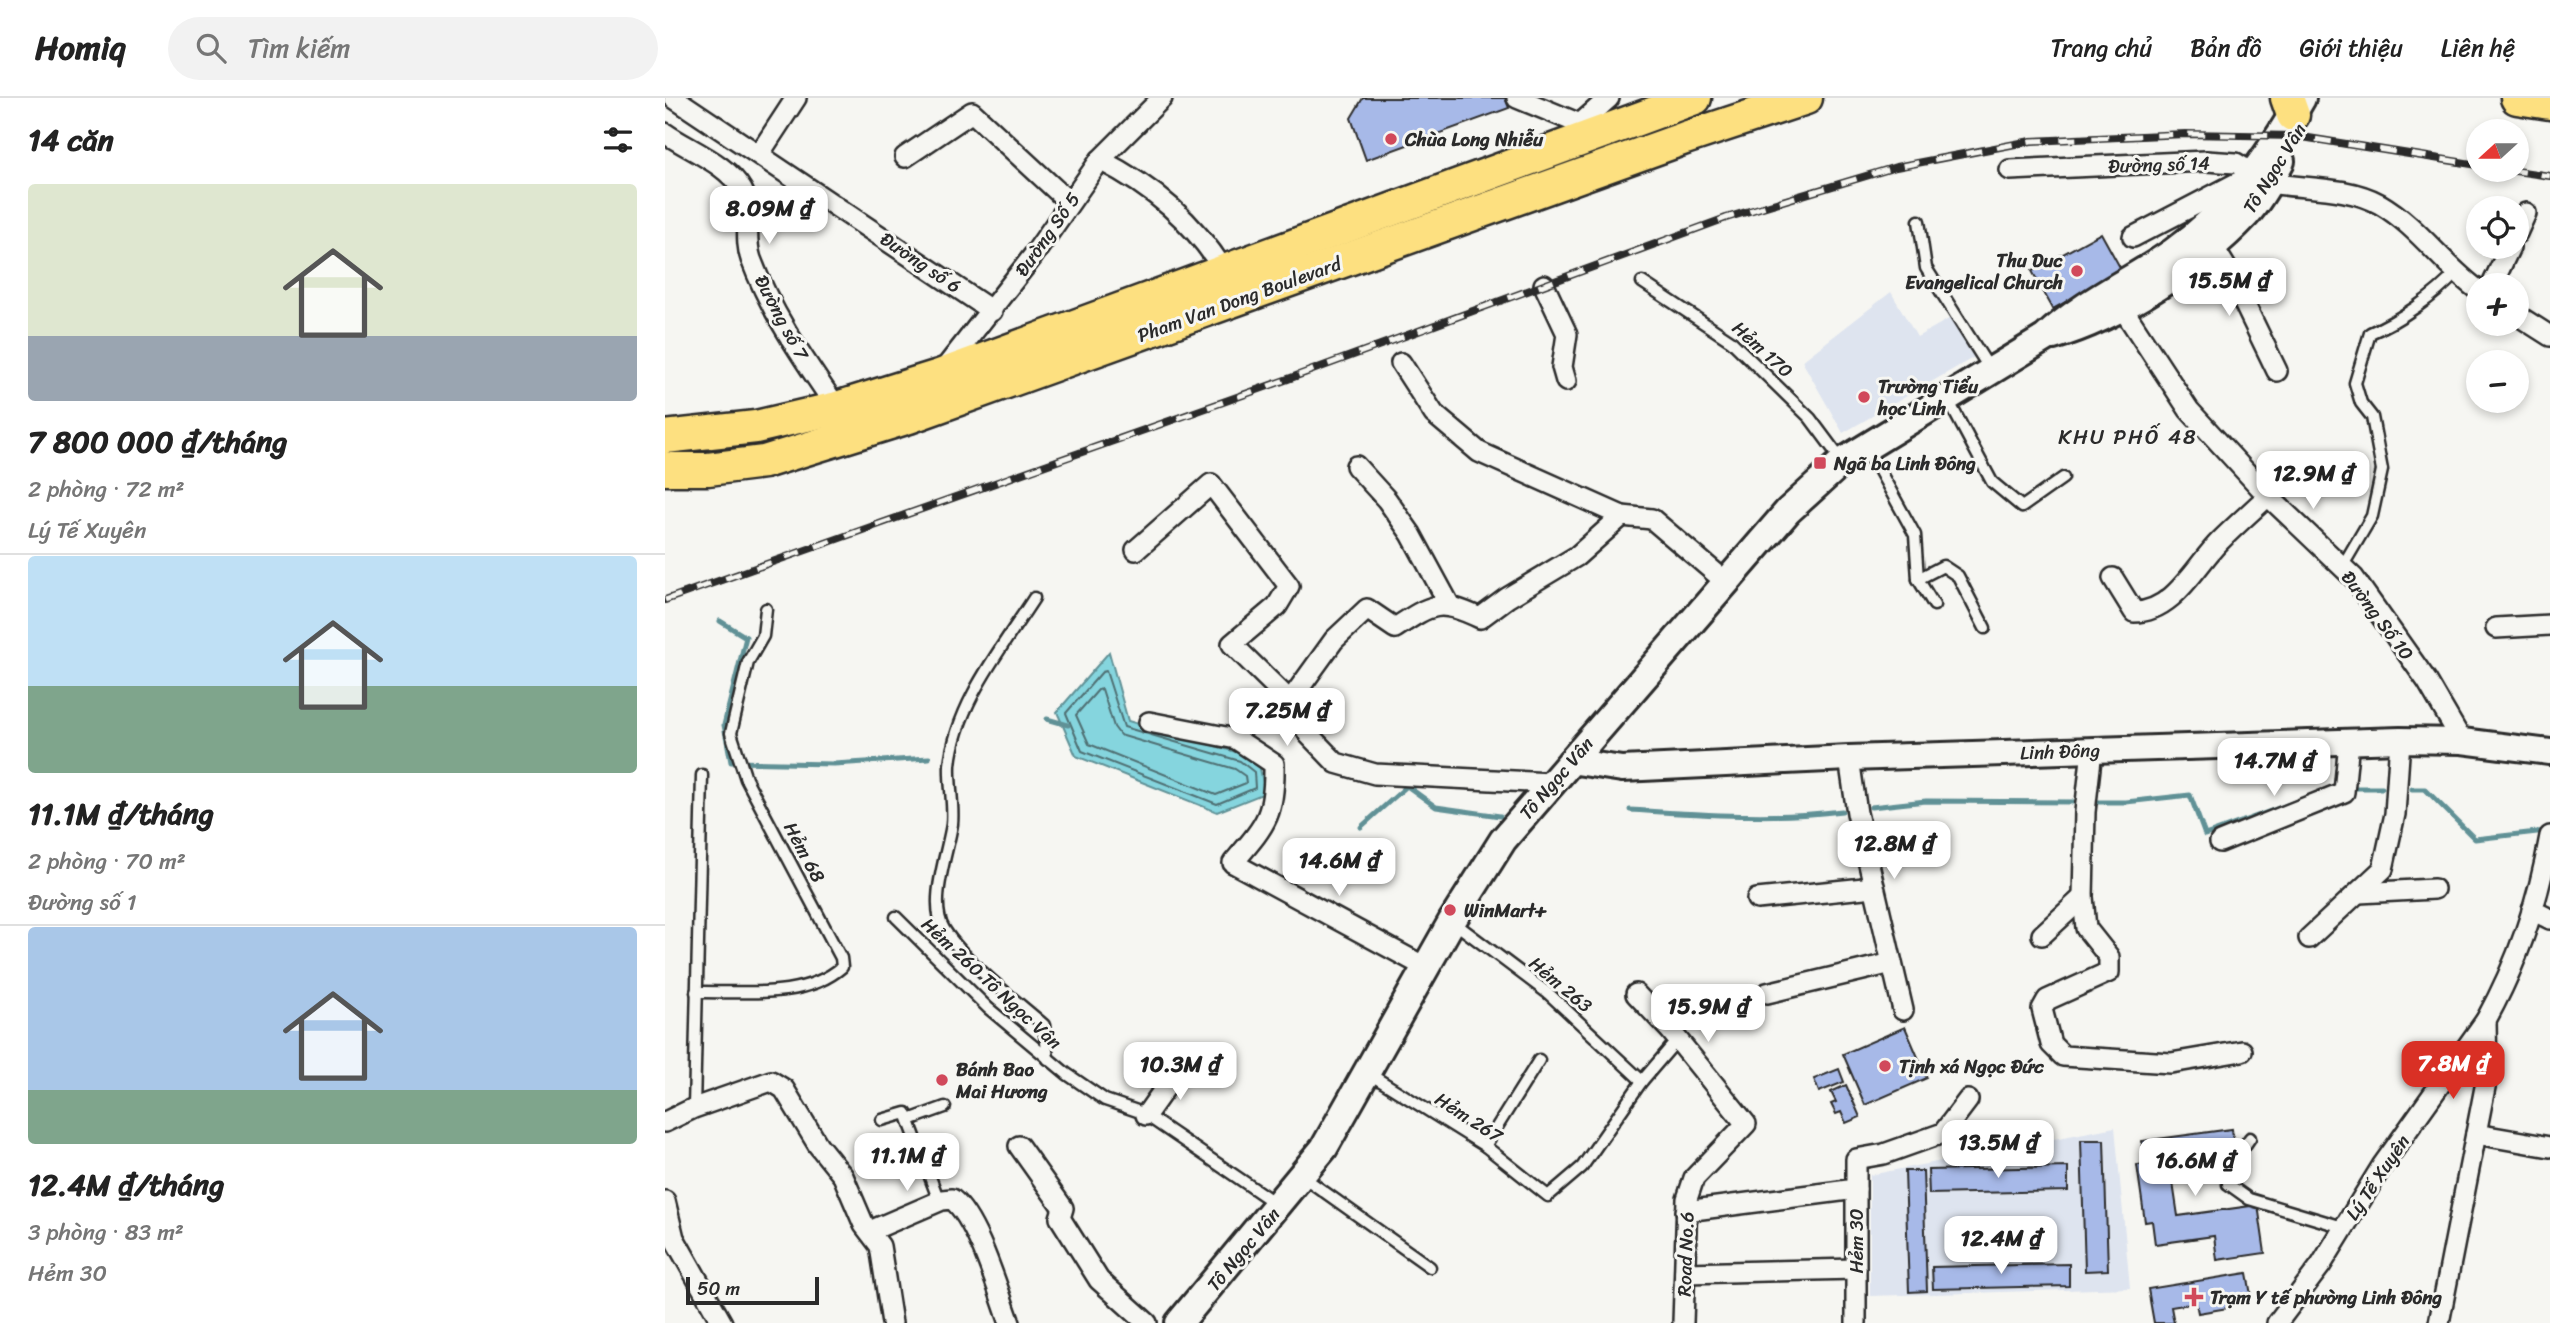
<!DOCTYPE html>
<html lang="vi">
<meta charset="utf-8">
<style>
body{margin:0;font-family:Sriracha,sans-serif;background:#f2f2f2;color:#222;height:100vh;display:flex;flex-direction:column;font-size:26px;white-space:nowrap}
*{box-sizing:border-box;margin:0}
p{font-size:23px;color:#767676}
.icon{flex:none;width:38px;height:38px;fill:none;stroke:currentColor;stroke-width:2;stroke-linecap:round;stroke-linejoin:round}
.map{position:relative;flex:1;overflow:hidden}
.side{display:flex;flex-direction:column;background:#fff;width:665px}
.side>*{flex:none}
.needle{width:46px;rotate:249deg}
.buttons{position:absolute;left:1801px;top:21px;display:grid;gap:14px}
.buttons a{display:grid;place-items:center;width:63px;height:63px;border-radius:50%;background:#fff;box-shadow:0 4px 10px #0003;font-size:35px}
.scale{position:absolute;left:21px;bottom:18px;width:133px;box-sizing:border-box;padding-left:7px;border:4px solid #2b2b2b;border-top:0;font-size:19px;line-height:24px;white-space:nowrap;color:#2b2b2b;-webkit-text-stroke:5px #f6f6f2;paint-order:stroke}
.price{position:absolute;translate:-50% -60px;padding:0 16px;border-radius:14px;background:#fff;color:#222;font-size:23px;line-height:46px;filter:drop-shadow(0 2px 4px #0008)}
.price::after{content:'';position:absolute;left:50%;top:42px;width:21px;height:16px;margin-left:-10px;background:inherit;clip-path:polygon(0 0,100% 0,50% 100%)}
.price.selected{background:#d93025;color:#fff}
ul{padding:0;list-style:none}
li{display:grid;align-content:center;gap:14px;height:371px;padding:0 28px}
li+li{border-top:2px solid #e0e0e0}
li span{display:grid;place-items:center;height:217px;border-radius:7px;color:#555}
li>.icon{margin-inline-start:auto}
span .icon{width:126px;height:126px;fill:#fffc;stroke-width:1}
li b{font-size:30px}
h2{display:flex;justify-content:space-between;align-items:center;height:84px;padding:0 28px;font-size:30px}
header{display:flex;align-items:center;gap:42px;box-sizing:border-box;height:98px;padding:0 35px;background:#fff;border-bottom:2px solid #e0e0e0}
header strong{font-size:33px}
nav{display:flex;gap:38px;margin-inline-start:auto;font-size:24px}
.search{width:490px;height:63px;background:#f2f2f2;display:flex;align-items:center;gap:18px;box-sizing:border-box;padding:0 24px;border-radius:38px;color:#767676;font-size:26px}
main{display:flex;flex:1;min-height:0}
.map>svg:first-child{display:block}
.built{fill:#dee4ef}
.water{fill:#85d5de;stroke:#619196;stroke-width:2}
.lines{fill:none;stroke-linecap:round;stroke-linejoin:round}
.shore{stroke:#4f6f73;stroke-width:2}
.stream{stroke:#619196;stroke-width:5}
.building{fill:#a7b9e8;stroke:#2b2b2b;stroke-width:2}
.service-casing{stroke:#2b2b2b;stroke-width:15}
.minor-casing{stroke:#2b2b2b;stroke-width:24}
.tertiary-casing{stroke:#2b2b2b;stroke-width:30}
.secondary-casing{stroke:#2b2b2b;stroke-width:32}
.trunk-casing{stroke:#2b2b2b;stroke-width:37}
.service{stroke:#f6f6f2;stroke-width:10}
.minor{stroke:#f6f6f2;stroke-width:19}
.tertiary{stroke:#f6f6f2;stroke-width:24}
.secondary{stroke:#f6f6f2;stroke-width:26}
.trunk{stroke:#fde080;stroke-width:32}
.rail-casing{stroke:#2b2b2b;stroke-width:8}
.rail{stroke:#f6f6f2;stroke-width:5;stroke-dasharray:16;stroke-linecap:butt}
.poi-dot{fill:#d1495b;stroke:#f6f6f2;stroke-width:2.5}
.labels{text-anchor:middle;stroke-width:6;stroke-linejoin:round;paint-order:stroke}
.poi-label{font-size:19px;font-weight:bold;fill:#2b2b2b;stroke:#f6f6f2;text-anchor:start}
.street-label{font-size:19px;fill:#2b2b2b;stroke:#f6f6f2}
.neighbourhood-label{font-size:21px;letter-spacing:2px;fill:#2b2b2b;stroke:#f6f6f2}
</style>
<header>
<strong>Homiq</strong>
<div class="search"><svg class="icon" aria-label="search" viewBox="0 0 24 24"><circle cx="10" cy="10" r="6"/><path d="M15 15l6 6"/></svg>Tìm kiếm</div>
<nav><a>Trang chủ</a><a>Bản đồ</a><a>Giới thiệu</a><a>Liên hệ</a></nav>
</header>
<main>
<section class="side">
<h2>14 căn<svg class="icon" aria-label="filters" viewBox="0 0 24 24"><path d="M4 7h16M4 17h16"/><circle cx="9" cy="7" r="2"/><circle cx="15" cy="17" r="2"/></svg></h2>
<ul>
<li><span style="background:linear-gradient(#dfe7d0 70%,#9aa5b1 0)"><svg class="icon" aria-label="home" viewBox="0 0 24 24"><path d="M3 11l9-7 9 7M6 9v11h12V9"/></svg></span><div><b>7 800 000 ₫/tháng</b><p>2 phòng · 72 m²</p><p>Lý Tế Xuyên</p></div></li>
<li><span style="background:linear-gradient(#bfe0f5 60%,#7fa58c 0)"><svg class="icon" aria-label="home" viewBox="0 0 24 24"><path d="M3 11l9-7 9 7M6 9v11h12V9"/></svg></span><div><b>11.1M ₫/tháng</b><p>2 phòng · 70 m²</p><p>Đường số 1</p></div></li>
<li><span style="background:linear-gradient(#a9c7e8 75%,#7fa58c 0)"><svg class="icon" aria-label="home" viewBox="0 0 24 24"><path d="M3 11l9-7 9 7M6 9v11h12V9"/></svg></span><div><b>12.4M ₫/tháng</b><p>3 phòng · 83 m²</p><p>Hẻm 30</p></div></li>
</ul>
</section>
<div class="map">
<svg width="1885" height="1225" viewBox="0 0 1885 1225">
<rect width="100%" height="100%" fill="#f6f6f2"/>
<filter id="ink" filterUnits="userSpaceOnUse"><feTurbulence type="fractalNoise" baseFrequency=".0143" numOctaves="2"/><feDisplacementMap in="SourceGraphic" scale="14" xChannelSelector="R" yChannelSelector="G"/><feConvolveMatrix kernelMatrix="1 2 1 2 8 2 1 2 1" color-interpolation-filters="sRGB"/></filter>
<g filter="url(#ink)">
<g class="built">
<polygon points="1226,194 1252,239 1296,214 1318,254 1178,335 1137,263"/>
<polygon points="1450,1029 1465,1190 1205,1198 1205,1077"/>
</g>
<polygon class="water" points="444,554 463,623 578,656 595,670 600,695 552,714 411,658 392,614"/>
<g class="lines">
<g class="shore">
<polygon points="441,573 459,629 575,663 589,674 590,690 552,706 417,653 401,615 437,574"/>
<polygon points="437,591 449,629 455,637 570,671 580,678 581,685 551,697 424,646 411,617 433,592"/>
</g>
<g class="stream">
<polyline points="55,523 81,539 59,627 66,664 169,666 264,660"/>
<polyline points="382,621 403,627"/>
<polyline points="1683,690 1717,690"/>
<polyline points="1747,691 1760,691 1810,741 1881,733"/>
<polyline points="1426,704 1461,704 1525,697 1540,737 1630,704"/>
<polyline points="1206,709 1261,703 1416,704"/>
<path d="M965,712C1035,716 1107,722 1177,713"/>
<polyline points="696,729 742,688 771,709 835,718"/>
</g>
</g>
<g class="building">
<polygon points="698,0 840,0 844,10 701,62 686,20"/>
<polygon points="1436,135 1457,173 1388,211 1367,173"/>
<polygon points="1240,929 1262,980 1200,1007 1178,956"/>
<polygon points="1174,971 1179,984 1154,994 1149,981"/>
<polygon points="1181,987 1195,1019 1181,1025 1176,1014 1171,1016 1166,1006 1171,1004 1166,994"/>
<polygon points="1567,1031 1570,1056 1505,1065 1513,1118 1593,1107 1600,1155 1552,1162 1549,1138 1490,1146 1487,1123 1480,1124 1472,1067 1480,1066 1477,1043"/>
<polygon points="1416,1042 1439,1042 1443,1172 1420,1173"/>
<polygon points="1403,1069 1403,1093 1264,1096 1263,1072"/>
<polygon points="1240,1073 1258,1073 1262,1193 1244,1194"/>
<polygon points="1404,1166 1404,1188 1268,1191 1267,1169"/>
<polygon points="1582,1175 1586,1197 1562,1201 1563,1210 1533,1215 1531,1205 1506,1209 1509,1225 1489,1225 1483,1191"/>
</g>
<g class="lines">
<defs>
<g id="service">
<polyline points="1254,123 1261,170 1326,273"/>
<polyline points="977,184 1066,243 1145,320 1177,363"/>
<polyline points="1282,300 1327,384 1357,409 1398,380"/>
<polyline points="1202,350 1250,437 1253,481 1269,507"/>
<path d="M1677,469L1707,418L1717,372L1707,319L1696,305L1690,285L1705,235C1734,223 1770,198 1792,174"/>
<polyline points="1253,481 1278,468 1293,478 1320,530"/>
<path d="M369,500C337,550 291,606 285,667C284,686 289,707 287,726C283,754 263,805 279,831C299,863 350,902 379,927L383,961"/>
<polyline points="231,819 323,910 402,976 440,1002 478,1015 610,1105"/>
<polyline points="787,823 884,896 977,983"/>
<path d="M31,894C78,893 139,902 177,869L176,860L81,681L66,635L83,564L98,538L101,511"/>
<polyline points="703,975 820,1048 883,1098 917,1069 977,983 1013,941"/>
<polyline points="29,1010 37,677"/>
<polyline points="217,1022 241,1015 274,1103"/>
<polyline points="244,1022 280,1009"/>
<polyline points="1585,1040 1565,1069 1563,1086 1584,1101 1678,1129"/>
<polyline points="820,1048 874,962"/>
<polyline points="637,1078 765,1169"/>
</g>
<g id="minor">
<polyline points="9,0 327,213"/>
<polyline points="852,0 937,35"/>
<polyline points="915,26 944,0"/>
<path d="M0,35C24,52 63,66 77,92C88,112 78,139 86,161C106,215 140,263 172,310"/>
<polyline points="95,55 131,0"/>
<polyline points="240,59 307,14 404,104"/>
<path d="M435,62C488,89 528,123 560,174"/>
<polyline points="1345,72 1541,63 1571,65 1589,76 1468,139"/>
<path d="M1604,85C1639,91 1683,88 1715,106C1753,128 1778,167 1813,192"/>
<polyline points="1852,135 1861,115"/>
<polyline points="1548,148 1565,176 1612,273"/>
<polyline points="879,187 902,236 897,269 901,283"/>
<polyline points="1827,187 1845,149"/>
<polyline points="1456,208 1524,312 1603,398 1689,480 1762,583 1797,643"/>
<polyline points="1852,217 1885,238"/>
<polyline points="736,265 769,316 814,354 957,418 987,421 1061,484"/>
<polyline points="277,274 368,158 435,62 497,0"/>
<polyline points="691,368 722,402 746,436 784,506"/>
<polyline points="471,452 546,386 624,488 612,508 567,546 625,603 644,637 671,665 710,676 886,685"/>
<path d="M1448,480L1469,514C1509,514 1530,468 1555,443C1571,427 1587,413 1603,398"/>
<polyline points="1831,530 1885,527"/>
<path d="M625,603L669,542L702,511L730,530C768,505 774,501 815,520L842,500L912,458L957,418"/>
<path d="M484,624L571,641L609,666C610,718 601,726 568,765L762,870"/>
<polyline points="1427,652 1420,714 1418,799 1421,830 1444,859 1444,874 1382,902 1377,911 1386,946 1398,958 1506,965 1577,953"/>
<polyline points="1184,660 1192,715 1238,912"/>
<polyline points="1555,744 1679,694 1684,644"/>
<polyline points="1694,795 1769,791"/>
<polyline points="1092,801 1209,789"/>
<polyline points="1867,812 1885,821"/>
<polyline points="1377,837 1418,799"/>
<polyline points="1644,840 1718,771 1730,716 1735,642"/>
<polyline points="1102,895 1227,865"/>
<polyline points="971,896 1005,932 1081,1026 1029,1080 1022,1101 1018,1225"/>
<polyline points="481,1017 515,969"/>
<polyline points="0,1024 29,1010 106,983 119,991 153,1047 178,1078 199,1127 215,1148 227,1225"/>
<polyline points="1811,1036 1885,1049"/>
<polyline points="354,1048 398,1110 395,1120 434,1182 482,1225"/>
<polyline points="0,1103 9,1140 57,1225"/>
<polyline points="1021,1113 1191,1091"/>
<path d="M205,1133L277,1102L287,1101C313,1122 333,1193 345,1225"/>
<polyline points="1020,1175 1191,1171"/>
<polyline points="1191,1225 1191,1061 1219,1056 1278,1035 1303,1002"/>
<path d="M1612,1225L1656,1167L1717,1068L1821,922C1852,866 1874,801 1885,738"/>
<polyline points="1774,1225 1822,979 1821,922"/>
</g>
<polyline id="tertiary" points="905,663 957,671 1184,660 1735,642 1797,643 1885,654"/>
<g id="secondary">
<path d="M1388,238C1454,219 1534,167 1581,117C1595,102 1606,82 1616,63"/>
<path d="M514,1225L659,1050L787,823L838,742L1123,413L1177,364L1380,240C1418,204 1465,184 1508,154C1565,113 1603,60 1637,0"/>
</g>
<g id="trunk">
<polyline points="1622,0 1628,17"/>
<polyline points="1852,0 1885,5"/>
<polyline points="0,339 91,329 172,310 274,278 1030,0"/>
<polyline points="0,371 43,371 99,364 244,319 1020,40 1141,0"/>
</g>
</defs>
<use href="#service" class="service-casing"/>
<use href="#minor" class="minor-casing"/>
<use href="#tertiary" class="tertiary-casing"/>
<use href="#secondary" class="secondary-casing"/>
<use href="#trunk" class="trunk-casing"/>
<use href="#service" class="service"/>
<use href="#minor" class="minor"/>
<use href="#tertiary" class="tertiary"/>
<use href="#secondary" class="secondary"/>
<use href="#trunk" class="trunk"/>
<defs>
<g id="rail">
<polyline points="1844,72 1885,78"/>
<polyline points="0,502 623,281 1061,120 1231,69 1366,43 1520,36 1631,38 1813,67"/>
</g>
</defs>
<use href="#rail" class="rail-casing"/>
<use href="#rail" class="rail"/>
</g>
</g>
<g class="poi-dot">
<circle cx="726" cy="41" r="7"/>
<circle cx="1412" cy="173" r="7"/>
<circle cx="1199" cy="299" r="7"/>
<rect x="1148" y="358" width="14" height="14" rx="3.5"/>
<circle cx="785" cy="812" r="7"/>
<circle cx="1220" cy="968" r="7"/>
<circle cx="277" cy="982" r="7"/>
<path d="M1525.5 1188.5h7v7h7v7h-7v7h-7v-7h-7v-7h7z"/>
</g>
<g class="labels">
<g class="poi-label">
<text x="740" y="48">Chùa Long Nhiễu</text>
<text x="1398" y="169" text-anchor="end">Thu Duc<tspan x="1398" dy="22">Evangelical Church</tspan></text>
<text x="1213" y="295">Trường Tiểu<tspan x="1213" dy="22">học Linh</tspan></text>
<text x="1169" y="372">Ngã ba Linh Đông</text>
<text x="799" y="819">WinMart+</text>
<text x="1234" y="975">Tịnh xá Ngọc Đức</text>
<text x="291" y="978">Bánh Bao<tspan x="291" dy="22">Mai Hương</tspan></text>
<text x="1545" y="1206">Trạm Y tế phường Linh Đông</text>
</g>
<g class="street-label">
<text transform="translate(1494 66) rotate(-2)" y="7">Đường số 14</text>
<text transform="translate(1609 70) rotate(-58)" y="7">Tô Ngọc Vân</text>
<text transform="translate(382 136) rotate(-55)" y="7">Đường Số 5</text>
<text transform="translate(256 164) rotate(34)" y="7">Đường số 6</text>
<text transform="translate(574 201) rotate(-20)" y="7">Pham Van Dong Boulevard</text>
<text transform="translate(117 219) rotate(62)" y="7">Đường số 7</text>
<text transform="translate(1098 251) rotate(42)" y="7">Hẻm 170</text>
<text transform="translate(1713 517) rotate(53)" y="7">Đường Số 10</text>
<text transform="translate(1395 653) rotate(-2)" y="7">Linh Đông</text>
<text transform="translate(891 680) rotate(-49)" y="7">Tô Ngọc Vân</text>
<text transform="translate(140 754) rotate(62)" y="7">Hẻm 68</text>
<text transform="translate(327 885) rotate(43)" y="7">Hẻm 260 Tô Ngọc Vân</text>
<text transform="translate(896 886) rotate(40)" y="7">Hẻm 263</text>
<text transform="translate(804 1019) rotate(33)" y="7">Hẻm 267</text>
<text transform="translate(1712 1079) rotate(-56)" y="7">Lý Tế Xuyên</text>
<text transform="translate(1191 1143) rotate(-90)" y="7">Hẻm 30</text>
<text transform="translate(578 1151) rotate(-50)" y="7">Tô Ngọc Vân</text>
<text transform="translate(1020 1156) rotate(-88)" y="7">Road No.6</text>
</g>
<g class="neighbourhood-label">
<text x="1463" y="346">KHU PHỐ 48</text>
</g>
</g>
</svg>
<div class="buttons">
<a><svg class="needle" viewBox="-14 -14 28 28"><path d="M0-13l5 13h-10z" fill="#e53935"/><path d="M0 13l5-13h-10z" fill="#767676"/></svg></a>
<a><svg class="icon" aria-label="locate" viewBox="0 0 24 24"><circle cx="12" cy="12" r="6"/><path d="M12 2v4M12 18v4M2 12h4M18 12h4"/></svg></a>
<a>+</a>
<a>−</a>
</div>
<div class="scale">50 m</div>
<b class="price" style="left:104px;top:148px">8.09M ₫</b>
<b class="price" style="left:1564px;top:220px">15.5M ₫</b>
<b class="price" style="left:1648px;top:413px">12.9M ₫</b>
<b class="price" style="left:622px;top:650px">7.25M ₫</b>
<b class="price" style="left:1609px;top:700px">14.7M ₫</b>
<b class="price" style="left:1229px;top:783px">12.8M ₫</b>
<b class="price" style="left:674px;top:800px">14.6M ₫</b>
<b class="price" style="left:1043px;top:946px">15.9M ₫</b>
<b class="price selected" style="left:1788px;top:1003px">7.8M ₫</b>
<b class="price" style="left:515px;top:1004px">10.3M ₫</b>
<b class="price" style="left:1333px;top:1082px">13.5M ₫</b>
<b class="price" style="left:242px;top:1095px">11.1M ₫</b>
<b class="price" style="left:1530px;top:1100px">16.6M ₫</b>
<b class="price" style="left:1336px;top:1178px">12.4M ₫</b>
</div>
</main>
